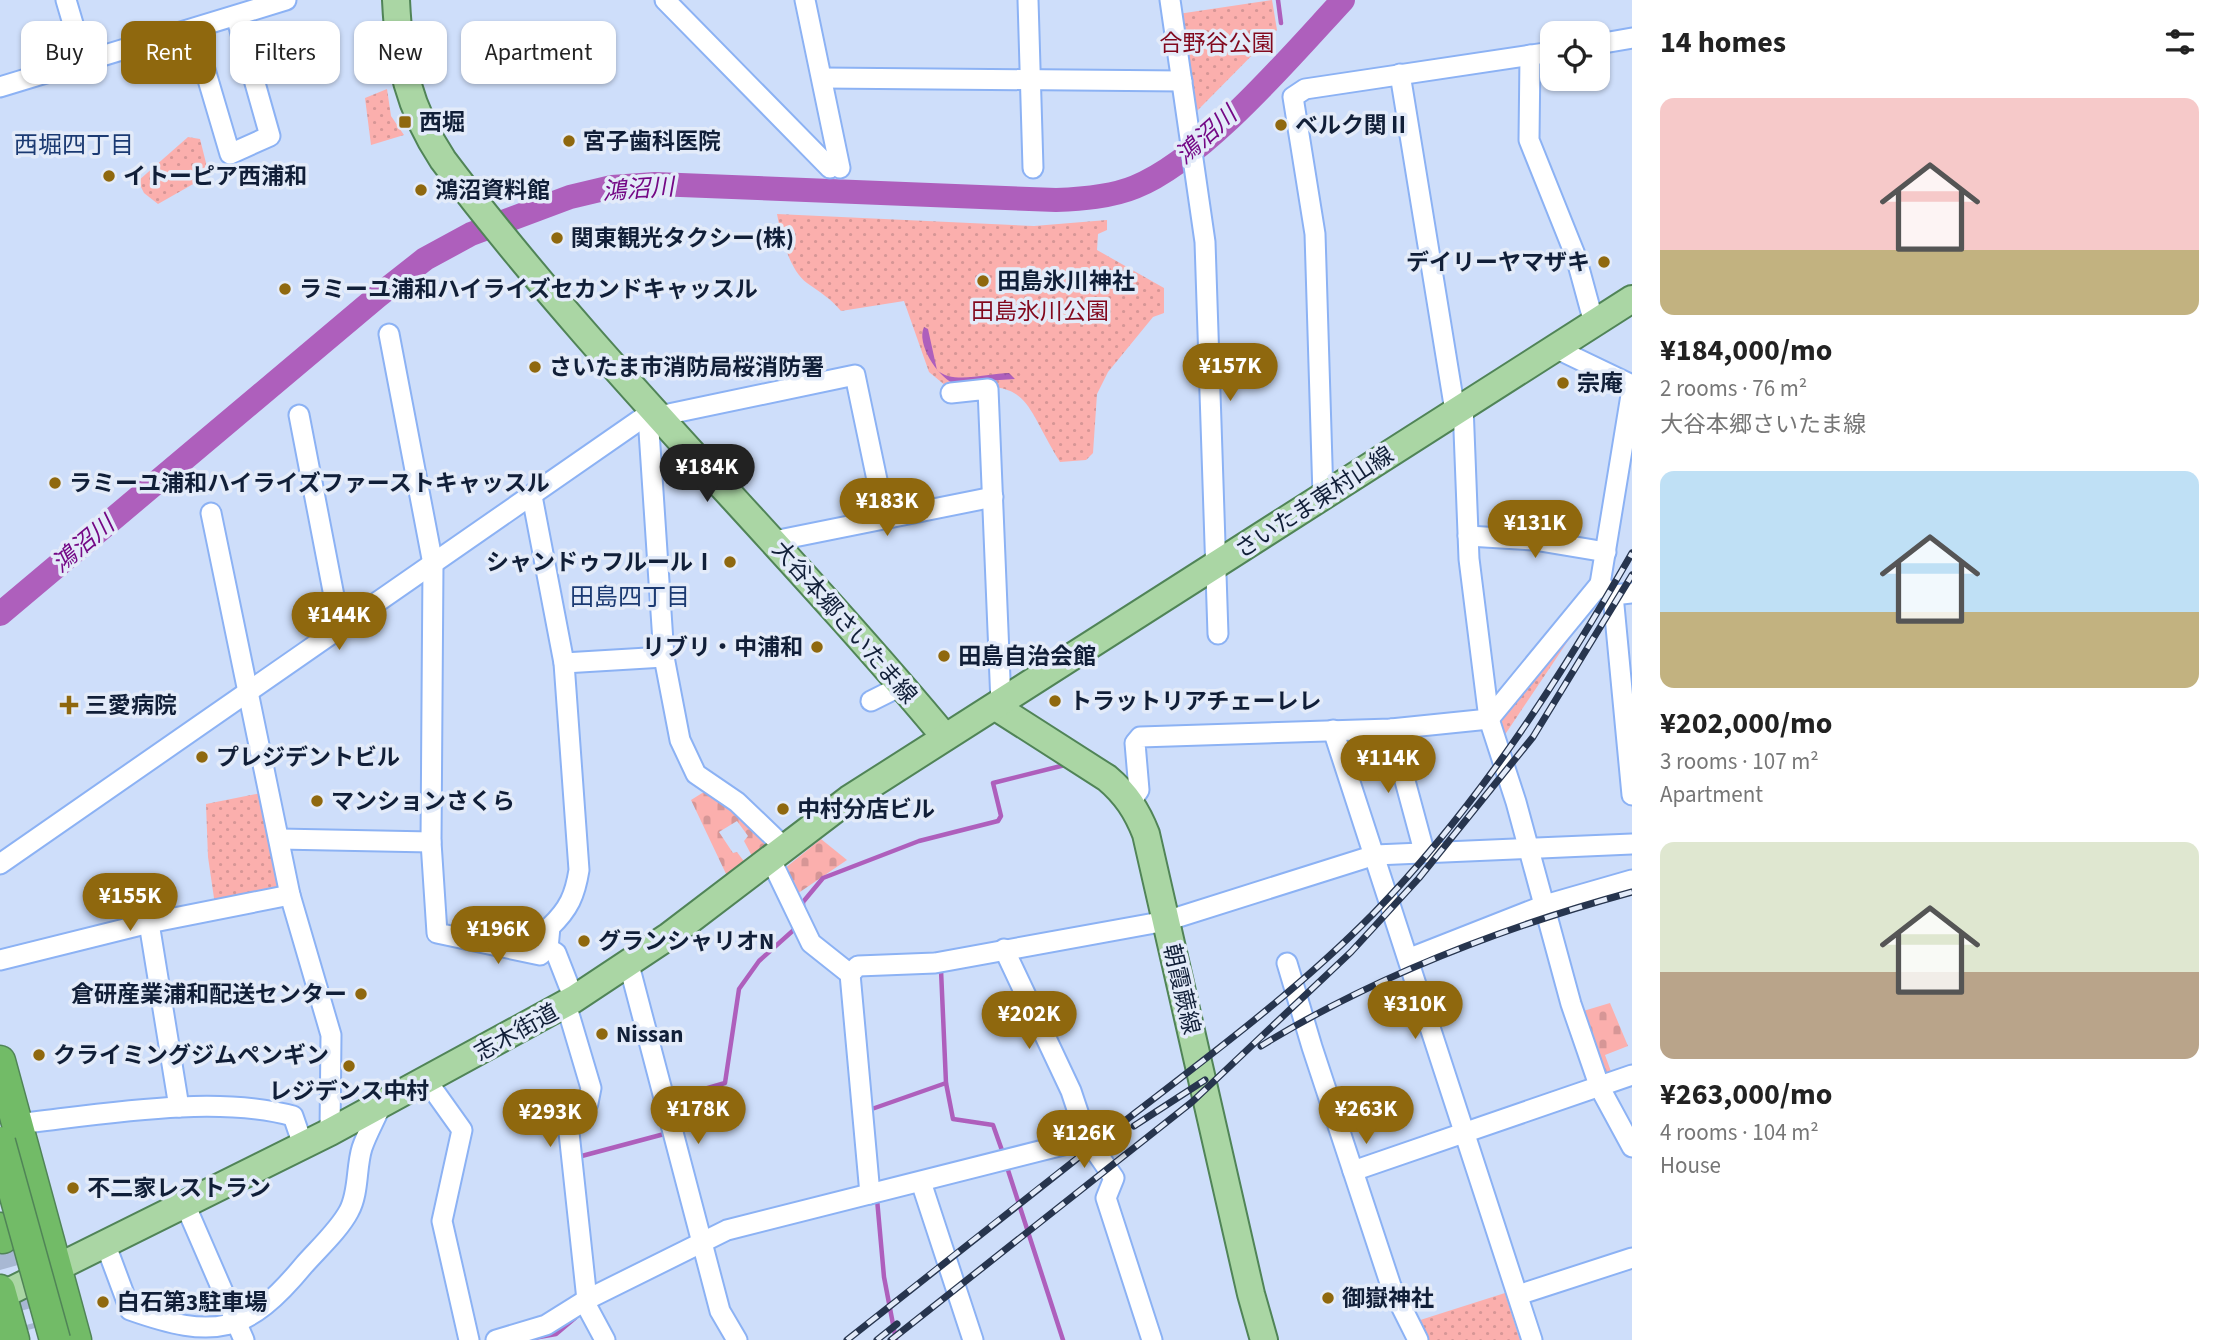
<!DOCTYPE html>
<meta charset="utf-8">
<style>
body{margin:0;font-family:"Source Sans 3","Noto Sans JP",sans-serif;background:#f6f6f6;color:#222;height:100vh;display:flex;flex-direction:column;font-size:26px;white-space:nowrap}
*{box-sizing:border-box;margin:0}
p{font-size:23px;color:#767676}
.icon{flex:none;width:38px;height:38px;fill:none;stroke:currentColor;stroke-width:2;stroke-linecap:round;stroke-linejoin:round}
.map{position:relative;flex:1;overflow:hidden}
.drawer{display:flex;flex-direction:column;background:#fff;width:595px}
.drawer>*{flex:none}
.top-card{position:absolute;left:21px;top:21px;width:665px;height:63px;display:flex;gap:14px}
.buttons{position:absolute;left:1540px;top:21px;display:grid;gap:14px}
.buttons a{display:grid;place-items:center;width:70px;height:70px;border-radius:14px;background:#fff;box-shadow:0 2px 5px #0004;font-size:35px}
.price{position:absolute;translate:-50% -60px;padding:0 16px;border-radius:24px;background:#8f680e;color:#fff;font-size:23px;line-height:46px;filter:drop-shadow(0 2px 4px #0008)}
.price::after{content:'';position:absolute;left:50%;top:42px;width:21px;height:16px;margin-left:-10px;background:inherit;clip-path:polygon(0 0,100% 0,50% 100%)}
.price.selected{background:#222;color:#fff}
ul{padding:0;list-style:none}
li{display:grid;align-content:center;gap:14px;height:371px;padding:0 28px}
li span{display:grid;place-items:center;height:217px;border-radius:14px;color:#555}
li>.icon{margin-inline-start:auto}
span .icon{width:126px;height:126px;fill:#fffc;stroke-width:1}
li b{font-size:30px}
h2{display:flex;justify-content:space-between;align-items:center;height:84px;padding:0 28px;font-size:30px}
.pill{padding:0 24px;border-radius:14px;background:#fff;box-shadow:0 2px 5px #0004;font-size:24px;line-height:63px}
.pill.selected{background:#8f680e;color:#fff}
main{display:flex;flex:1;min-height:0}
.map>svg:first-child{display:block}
.cemetery{fill:url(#cemetery-stones)}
.park{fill:url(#park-dots)}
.water{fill:url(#water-ripples)}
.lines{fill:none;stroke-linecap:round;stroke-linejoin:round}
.stream{stroke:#ae5fbc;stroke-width:4.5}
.river{stroke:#ae5fbc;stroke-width:24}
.highway-tunnel{stroke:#a8b8d3;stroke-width:30;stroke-dasharray:30 15;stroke-linecap:butt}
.minor-casing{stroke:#8cb2f4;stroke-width:23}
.major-casing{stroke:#508457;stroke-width:30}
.highway-casing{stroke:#508457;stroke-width:33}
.minor{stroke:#fff;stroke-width:19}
.major{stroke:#aad6a4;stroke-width:26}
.highway{stroke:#72bb67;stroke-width:30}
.rail-casing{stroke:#27354e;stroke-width:7}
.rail{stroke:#e3ebf9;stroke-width:4.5;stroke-dasharray:13;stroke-linecap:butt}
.highway-bridge-casing{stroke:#508457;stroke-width:33;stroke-linecap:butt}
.highway-bridge{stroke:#72bb67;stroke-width:30}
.poi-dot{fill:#8f680e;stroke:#e3ebf9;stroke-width:2.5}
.labels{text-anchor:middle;stroke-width:7;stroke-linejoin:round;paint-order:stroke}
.park-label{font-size:23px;fill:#82081d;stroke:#e3ebf9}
.poi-label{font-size:23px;font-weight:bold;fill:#111f38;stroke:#e3ebf9;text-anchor:start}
.street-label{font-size:23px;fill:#111f38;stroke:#e3ebf9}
.water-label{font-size:24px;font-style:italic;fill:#740885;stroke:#e3ebf9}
.neighbourhood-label{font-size:24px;fill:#1b3a72;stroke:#e3ebf9}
</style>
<main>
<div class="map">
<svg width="1632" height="1340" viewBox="0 0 1632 1340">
<defs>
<pattern id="cemetery-stones" width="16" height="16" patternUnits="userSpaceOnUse" patternTransform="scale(1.75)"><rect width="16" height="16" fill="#fbafad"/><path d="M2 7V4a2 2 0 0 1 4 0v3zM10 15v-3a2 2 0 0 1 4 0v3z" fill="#d69696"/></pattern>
<pattern id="park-dots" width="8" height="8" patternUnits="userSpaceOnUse" patternTransform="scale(1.75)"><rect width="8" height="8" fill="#fbafad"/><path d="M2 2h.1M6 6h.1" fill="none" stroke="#d69696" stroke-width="1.8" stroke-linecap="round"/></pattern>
<pattern id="water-ripples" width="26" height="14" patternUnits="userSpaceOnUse" patternTransform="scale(1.75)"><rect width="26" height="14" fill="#ae5fbc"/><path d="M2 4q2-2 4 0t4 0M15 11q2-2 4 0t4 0" fill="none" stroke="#8c4e9a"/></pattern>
</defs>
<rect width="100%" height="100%" fill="#cedefa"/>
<g class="cemetery">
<polygon points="707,790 732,805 772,844 753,858 744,841 748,836 737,821 719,832 733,853 737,852 746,864 728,878 691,800"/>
<polygon points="821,839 847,860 794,896 784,869"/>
<polygon points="1610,1003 1628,1046 1605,1055 1613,1077 1603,1080 1580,1012"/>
</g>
<g class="park">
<polygon points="1272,0 1277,30 1192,116 1178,14"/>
<polygon points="387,89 391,116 404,135 371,145 365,98"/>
<polygon points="188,137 200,139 209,175 158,204 144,193 138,181"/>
<path d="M777,214L1034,226L1107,220V230L1098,234L1097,250L1164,288V313L1153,317L1108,372L1097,394L1093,453L1086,460L1060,462C1019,394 1033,383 946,386L929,372L904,301L841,311C830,298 821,293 807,283C789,270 781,235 777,214Z"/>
<polygon points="1582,620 1500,742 1492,720"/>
<polygon points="261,793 283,887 215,905 208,857 206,804"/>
<polygon points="1505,1293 1520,1340 1423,1340 1414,1322"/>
</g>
<path class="water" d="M924,327L928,329L937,370C953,385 988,373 1009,373L1015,379L953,383C937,376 916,343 924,327Z"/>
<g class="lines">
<g class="stream">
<polyline points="1278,0 1281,23"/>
<polyline points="1296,38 1297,50"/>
<polyline points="803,911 803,902 823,878 919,841 998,821 1001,816 993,783 1065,765"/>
<polyline points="941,970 946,1083 953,1119 993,1125 1004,1156"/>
<polyline points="672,1101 677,1097 725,1083 739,989 759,961 797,927"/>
<polyline points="869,1110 946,1083"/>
<polyline points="578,1157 668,1133"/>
<polyline points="1006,1164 1063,1340"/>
<polyline points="877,1199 884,1277 896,1340"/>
<polyline points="534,1338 556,1334 575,1318"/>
</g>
<path class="river" d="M0,614L378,296L425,259L471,234L570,197L612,187L655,184L1056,200C1081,199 1111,197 1135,187C1203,160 1292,55 1343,0"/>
<polyline class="highway-tunnel" points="3,1238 28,1330"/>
<defs>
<g id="minor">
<polyline points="66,0 84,61"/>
<polyline points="665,0 830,168"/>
<polyline points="805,0 840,168"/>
<polyline points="1028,0 1033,168"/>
<polyline points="1170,0 1205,242 1218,634"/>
<polyline points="193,29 230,154 270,136 236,16"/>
<polyline points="1598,44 1632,38"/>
<polyline points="1530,55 1529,140 1576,257 1594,323"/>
<polyline points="1400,74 1455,411"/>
<polyline points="823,78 1182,81"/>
<polyline points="0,87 286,0"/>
<polyline points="389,334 433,564 431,842 437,933 540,955 548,948"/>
<polyline points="1555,348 1632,385"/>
<polyline points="1632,389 1600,584 1613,595 1632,795"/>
<polyline points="951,393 988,389 1001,703"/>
<polyline points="1463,405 1469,559 1489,719 1516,802 1571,1004 1600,1088 1632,1147"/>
<polyline points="299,415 340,627"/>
<polyline points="648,416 664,657 680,740 696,774 737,802 784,847"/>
<polyline points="659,416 855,375 885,518"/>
<path d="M532,496L564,663L579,870C575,895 569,909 550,927L548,948L556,953L574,999"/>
<polyline points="1323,496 1315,234 1293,97 1305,89 1552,52"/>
<polyline points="211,513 290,895 331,1035 330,1132"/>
<polyline points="1468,536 1534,540 1606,552"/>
<polyline points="774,541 993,497"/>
<polyline points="1613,595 1632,593"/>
<polyline points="564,663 664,657"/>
<polyline points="871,701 901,686"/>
<polyline points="1391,729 1424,851"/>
<polyline points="1333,730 1532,1340"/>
<polyline points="1131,802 1139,790 1135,743 1140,737 1391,729 1489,719 1600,584"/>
<polyline points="279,839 431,842"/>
<polyline points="770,858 811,943 850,974 870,1194"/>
<polyline points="0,864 654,410"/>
<polyline points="1004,949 1071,1091 1087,1139 1114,1178 1106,1198 1152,1340"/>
<polyline points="1410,958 1545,905 1632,880"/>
<polyline points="0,960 149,923"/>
<polyline points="1287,963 1312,1047 1391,1286 1418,1340"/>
<polyline points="629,965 720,1311 737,1340"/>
<polyline points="850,974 858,966 935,963 1166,921 1375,855 1632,844"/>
<polyline points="566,1004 591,1088 588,1103 567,1114 587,1300"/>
<polyline points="427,1081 462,1130 442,1221 469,1340"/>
<polyline points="179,1107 149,923 290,895"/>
<path d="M16,1124C98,1115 214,1094 293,1116L303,1145"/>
<polyline points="1353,1171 1632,1075"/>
<polyline points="921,1182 973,1340"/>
<polyline points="184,1202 244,1340"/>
<path d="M105,1243L130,1310C215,1340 247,1334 304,1265C319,1248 339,1230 349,1211C359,1193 356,1167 362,1148C367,1133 376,1118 382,1103"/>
<polyline points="1518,1295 1632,1258"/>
<polyline points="584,1301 605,1340"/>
<polyline points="496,1340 546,1325 586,1300 727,1230 1087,1139"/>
</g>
<g id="major">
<path d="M396,0C399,63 408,107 443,160C596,363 782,541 945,737"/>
<path d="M996,707L1107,778C1126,794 1137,811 1146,834L1251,1294L1264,1340"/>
<polyline points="0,1296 330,1132 574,999 669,936 849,799 1632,299"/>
</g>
<g id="highway">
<polyline points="0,1061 76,1340"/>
<polyline points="0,1228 3,1238"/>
<polyline points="0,1290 14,1340"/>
</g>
</defs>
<use href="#minor" class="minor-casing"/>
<use href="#major" class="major-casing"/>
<use href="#highway" class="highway-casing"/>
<use href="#minor" class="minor"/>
<use href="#major" class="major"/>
<use href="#highway" class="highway"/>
<defs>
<g id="rail">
<path d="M1261,1046C1375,976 1504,927 1632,892"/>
<polyline points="1134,1126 1205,1080"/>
<path d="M847,1340C943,1264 1039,1188 1135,1113C1217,1050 1300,988 1373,914C1477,807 1558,682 1632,553"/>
<polyline points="877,1340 897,1324"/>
<polyline points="891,1340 1192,1102 1351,952 1419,878 1533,737 1632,575"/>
</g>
</defs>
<use href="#rail" class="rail-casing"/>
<use href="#rail" class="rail"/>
<defs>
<polyline id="highway-bridge" points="0,1142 55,1340"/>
</defs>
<use href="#highway-bridge" class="highway-bridge-casing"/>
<use href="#highway-bridge" class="highway-bridge"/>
</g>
<g class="poi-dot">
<rect x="398" y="115" width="14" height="14" rx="3.5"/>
<circle cx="1281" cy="125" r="7"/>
<circle cx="569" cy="141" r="7"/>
<circle cx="109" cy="176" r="7"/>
<circle cx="421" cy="190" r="7"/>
<circle cx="557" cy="238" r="7"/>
<circle cx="1604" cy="262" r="7"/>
<circle cx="983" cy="281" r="7"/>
<circle cx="285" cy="289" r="7"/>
<circle cx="535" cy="367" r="7"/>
<circle cx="1563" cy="383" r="7"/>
<circle cx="55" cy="483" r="7"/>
<circle cx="730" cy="562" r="7"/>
<circle cx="817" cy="647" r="7"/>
<circle cx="944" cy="656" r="7"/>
<circle cx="1055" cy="701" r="7"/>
<path d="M65.5 694.5h7v7h7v7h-7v7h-7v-7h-7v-7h7z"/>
<circle cx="202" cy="757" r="7"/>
<circle cx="317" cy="801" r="7"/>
<circle cx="783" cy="809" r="7"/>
<circle cx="584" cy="941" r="7"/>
<circle cx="361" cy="994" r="7"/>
<circle cx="602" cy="1034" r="7"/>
<circle cx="39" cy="1055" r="7"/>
<circle cx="349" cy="1066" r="7"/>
<circle cx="73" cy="1188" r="7"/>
<circle cx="1328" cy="1298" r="7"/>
<circle cx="103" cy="1302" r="7"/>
</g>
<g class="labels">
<g class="park-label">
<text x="1217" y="51">合野谷公園</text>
<text x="1040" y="319">田島氷川公園</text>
</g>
<g class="poi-label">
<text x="419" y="130">西堀</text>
<text x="1295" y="133">ベルク関Ⅱ</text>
<text x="583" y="149">宮子歯科医院</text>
<text x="123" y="184">イトーピア西浦和</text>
<text x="435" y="198">鴻沼資料館</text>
<text x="571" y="246">関東観光タクシー(株)</text>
<text x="1590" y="270" text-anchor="end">デイリーヤマザキ</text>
<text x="997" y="289">田島氷川神社</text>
<text x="299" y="297">ラミーユ浦和ハイライズセカンドキャッスル</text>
<text x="549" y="375">さいたま市消防局桜消防署</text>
<text x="1577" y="391">宗庵</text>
<text x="69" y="491">ラミーユ浦和ハイライズファーストキャッスル</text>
<text x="716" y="570" text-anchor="end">シャンドゥフルールⅠ</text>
<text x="803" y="655" text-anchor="end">リブリ・中浦和</text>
<text x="958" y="664">田島自治会館</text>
<text x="1069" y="709">トラットリアチェーレレ</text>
<text x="85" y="713">三愛病院</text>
<text x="216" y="765">プレジデントビル</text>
<text x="331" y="809">マンションさくら</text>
<text x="797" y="817">中村分店ビル</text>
<text x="598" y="949">グランシャリオN</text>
<text x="347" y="1002" text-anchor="end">倉研産業浦和配送センター</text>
<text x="616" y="1042">Nissan</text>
<text x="53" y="1063">クライミングジムペンギン</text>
<text x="349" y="1099" text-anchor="middle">レジデンス中村</text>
<text x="87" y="1196">不二家レストラン</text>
<text x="1342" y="1306">御嶽神社</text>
<text x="117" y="1310">白石第3駐車場</text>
</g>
<g class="street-label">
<text transform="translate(1314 502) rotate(-33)" y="8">さいたま東村山線</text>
<text transform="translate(845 622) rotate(49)" y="8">大谷本郷さいたま線</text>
<text transform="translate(1182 989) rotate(77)" y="8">朝霞蕨線</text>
<text transform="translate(516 1032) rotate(-29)" y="8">志木街道</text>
</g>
<g class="water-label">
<text transform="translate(1206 135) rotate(-42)" y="8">鴻沼川</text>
<text transform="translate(638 189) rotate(-4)" y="8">鴻沼川</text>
<text transform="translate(83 544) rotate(-40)" y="8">鴻沼川</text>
</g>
<g class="neighbourhood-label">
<text x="74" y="153">西堀四丁目</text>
<text x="630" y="605">田島四丁目</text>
</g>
</g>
</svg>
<div class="buttons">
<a><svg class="icon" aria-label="locate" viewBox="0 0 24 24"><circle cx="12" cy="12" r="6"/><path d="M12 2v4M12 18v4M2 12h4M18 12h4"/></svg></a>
</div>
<b class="price" style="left:1230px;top:403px">¥157K</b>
<b class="price selected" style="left:707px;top:504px">¥184K</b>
<b class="price" style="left:887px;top:538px">¥183K</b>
<b class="price" style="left:1535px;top:560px">¥131K</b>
<b class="price" style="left:339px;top:652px">¥144K</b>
<b class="price" style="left:1388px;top:795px">¥114K</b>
<b class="price" style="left:130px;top:933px">¥155K</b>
<b class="price" style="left:498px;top:966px">¥196K</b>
<b class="price" style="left:1415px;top:1041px">¥310K</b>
<b class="price" style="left:1029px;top:1051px">¥202K</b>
<b class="price" style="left:698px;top:1146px">¥178K</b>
<b class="price" style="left:1366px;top:1146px">¥263K</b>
<b class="price" style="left:550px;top:1149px">¥293K</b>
<b class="price" style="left:1084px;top:1170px">¥126K</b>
<div class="top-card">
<a class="pill">Buy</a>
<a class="pill selected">Rent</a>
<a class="pill">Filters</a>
<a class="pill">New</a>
<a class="pill">Apartment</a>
</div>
</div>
<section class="drawer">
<h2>14 homes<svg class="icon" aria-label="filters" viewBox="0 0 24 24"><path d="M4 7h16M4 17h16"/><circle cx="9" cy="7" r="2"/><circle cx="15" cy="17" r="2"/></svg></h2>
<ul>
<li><span style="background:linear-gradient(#f6c9c9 70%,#c2b280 0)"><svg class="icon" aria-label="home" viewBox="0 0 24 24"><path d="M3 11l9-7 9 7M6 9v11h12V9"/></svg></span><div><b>¥184,000/mo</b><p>2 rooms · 76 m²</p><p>大谷本郷さいたま線</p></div></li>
<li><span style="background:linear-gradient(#bfe0f5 65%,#c2b280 0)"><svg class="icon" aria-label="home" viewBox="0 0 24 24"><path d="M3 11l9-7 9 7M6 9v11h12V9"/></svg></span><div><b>¥202,000/mo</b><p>3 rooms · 107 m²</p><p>Apartment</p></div></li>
<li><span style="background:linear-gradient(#dfe7d0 60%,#b9a48a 0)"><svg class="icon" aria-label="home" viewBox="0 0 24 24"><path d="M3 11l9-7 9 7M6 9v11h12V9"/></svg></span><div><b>¥263,000/mo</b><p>4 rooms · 104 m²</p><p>House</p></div></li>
</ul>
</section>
</main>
